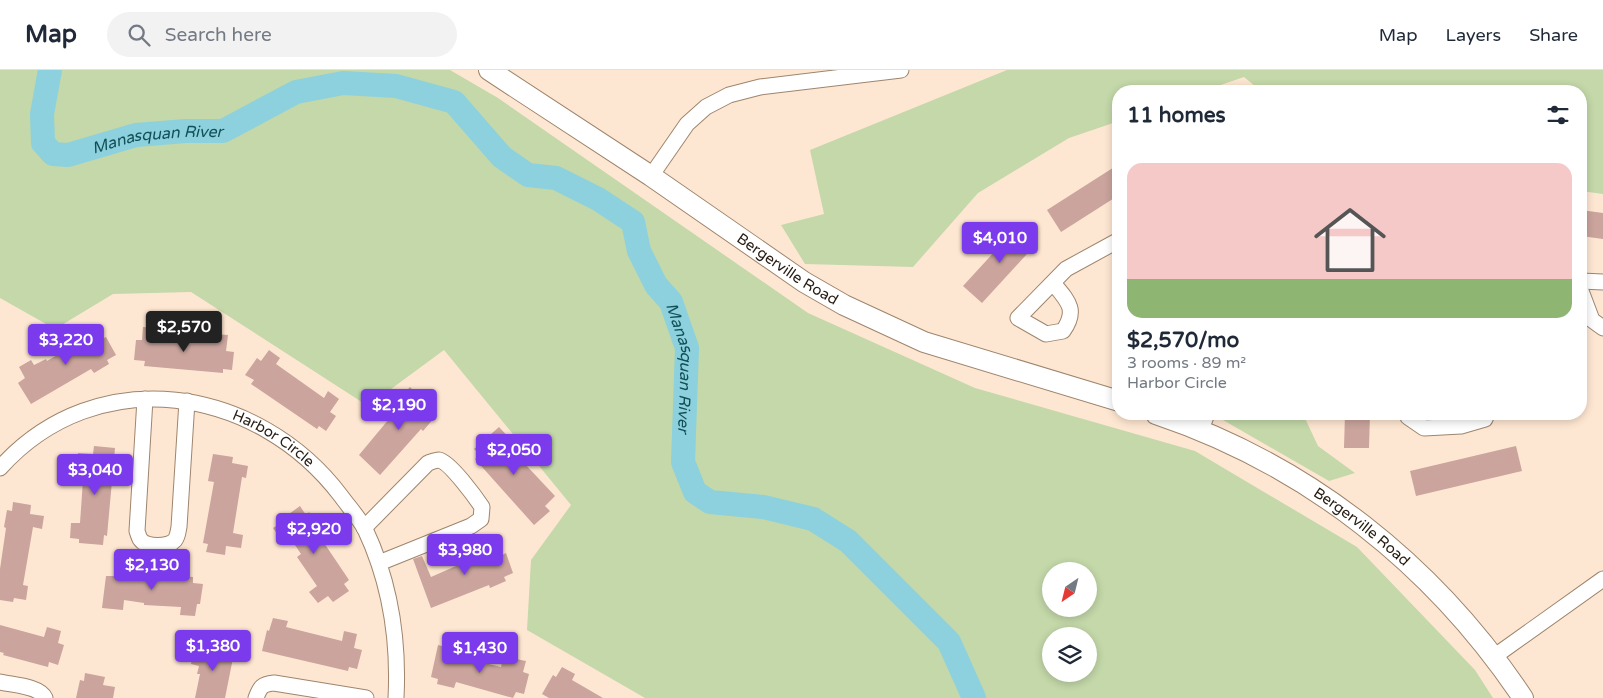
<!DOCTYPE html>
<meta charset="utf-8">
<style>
body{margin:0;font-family:"Varela Round",sans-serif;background:#f2f2f3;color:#1f2937;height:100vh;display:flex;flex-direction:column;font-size:19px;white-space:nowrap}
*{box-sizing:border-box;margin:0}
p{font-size:16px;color:#747a83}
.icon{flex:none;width:28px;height:28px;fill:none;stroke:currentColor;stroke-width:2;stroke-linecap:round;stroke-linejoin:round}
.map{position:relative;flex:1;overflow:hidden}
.drawer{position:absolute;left:1112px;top:15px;width:475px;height:335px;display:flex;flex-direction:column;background:#fff;border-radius:20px;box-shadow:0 2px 8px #0003}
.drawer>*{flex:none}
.needle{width:32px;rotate:215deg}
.buttons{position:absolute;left:1042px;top:492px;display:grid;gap:10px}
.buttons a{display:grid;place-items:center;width:55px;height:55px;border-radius:50%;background:#fff;box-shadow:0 2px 8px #0003;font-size:25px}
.price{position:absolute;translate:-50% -42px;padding:0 11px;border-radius:5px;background:#7c3aed;color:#fff;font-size:16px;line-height:32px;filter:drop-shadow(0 1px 2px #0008)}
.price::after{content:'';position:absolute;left:50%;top:30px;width:15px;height:11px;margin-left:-8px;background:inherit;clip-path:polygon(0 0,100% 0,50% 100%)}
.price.selected{background:#222;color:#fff}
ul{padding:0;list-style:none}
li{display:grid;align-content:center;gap:10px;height:265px;padding:0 15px}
li span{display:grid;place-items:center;height:155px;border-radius:15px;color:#555}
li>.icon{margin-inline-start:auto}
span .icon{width:90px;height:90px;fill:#fffc;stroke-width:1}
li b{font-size:21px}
h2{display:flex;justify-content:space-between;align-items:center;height:60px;padding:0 15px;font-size:21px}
header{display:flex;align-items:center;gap:30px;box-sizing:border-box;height:70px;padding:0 25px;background:#fff;border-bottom:1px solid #e0e1e3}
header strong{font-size:24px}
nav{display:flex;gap:28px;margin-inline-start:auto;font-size:18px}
.search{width:350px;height:45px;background:#f2f2f3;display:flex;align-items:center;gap:12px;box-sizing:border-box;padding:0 18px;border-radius:28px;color:#747a83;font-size:19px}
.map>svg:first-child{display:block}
.green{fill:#c4d8a9;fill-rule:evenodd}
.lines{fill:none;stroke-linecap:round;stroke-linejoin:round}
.river{stroke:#8cd1dd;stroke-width:24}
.building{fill:#caa49d}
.minor-casing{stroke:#9e856d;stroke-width:17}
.tertiary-casing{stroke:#9e856d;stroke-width:22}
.minor{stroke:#fff;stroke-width:15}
.tertiary{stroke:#fff;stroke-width:20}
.labels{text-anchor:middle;stroke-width:4;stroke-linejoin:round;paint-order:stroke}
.street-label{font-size:15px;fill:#251b12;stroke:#fee7d2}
.water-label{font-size:16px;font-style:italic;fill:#124f57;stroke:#fee7d2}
</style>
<header>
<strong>Map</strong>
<div class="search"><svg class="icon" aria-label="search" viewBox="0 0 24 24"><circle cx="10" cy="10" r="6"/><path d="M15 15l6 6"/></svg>Search here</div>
<nav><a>Map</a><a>Layers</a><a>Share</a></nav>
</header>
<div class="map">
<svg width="1603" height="628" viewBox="0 0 1603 628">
<rect width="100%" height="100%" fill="#fee7d2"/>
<g class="green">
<path d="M0,0H450L498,28L808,243L975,318L1195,381L1357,477L1475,600L1493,628H645L527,560L531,490L571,435L444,280L368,336L191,222L113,224L55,259L0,228ZM1089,501V539H1051V501ZM1089,566V604H1051V566Z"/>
<polygon points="1007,0 1603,0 1603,124 1581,121 1581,21 1261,21 1244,7 1203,21 1119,21 1119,51 1069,68 978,123 913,197 805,194 781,155 824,144 810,80"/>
<polygon points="1227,344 1303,344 1318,376 1355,403 1329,411 1223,350"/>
</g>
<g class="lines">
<path class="river" id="s1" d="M50,0L42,44L43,73L53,84L68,85L136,65L186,61H223L296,22L343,13L396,16L454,32L502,87L528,105L556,108L598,129L633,152L639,181L656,215L671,232L687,278L683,392L695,422L710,432L763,437L813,449L848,471L949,572L974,628"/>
</g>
<g class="building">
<polygon points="1119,94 1119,125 1061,162 1047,140"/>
<polygon points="1581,140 1603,143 1603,169 1581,166"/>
<polygon points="1019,155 1038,172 982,233 963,216"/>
<polygon points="95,257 102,269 106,267 116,285 107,290 109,294 94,303 91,299 31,334 18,313 25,308 19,297 31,290 34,295 46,289 47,291 84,269 82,265"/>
<polygon points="143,257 157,258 156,265 214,272 215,264 228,265 226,281 234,282 232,300 223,299 223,303 144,296 145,291 134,290 136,270 142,270"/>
<polygon points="269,280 280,288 276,294 324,328 328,321 339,329 330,342 336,346 326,361 319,356 317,359 251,314 254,310 245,305 257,288 261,291"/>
<polygon points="410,317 419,326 422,324 437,337 430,345 434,348 423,361 421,359 380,405 359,385 394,343 402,333 398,330"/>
<polygon points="1345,344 1370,344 1369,378 1344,378"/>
<polygon points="499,357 512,371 507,375 555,426 545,436 550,441 534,455 475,389 480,385 474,379"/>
<polygon points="94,376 115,378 107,466 104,465 103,475 79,473 79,469 70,468 71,453 80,453 84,396 77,395 78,383 93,384"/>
<polygon points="1516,376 1522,401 1416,426 1410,401"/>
<polygon points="213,384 233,387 232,393 248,396 246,408 242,407 233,463 243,465 241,478 226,476 225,485 206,482 208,474 203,473 214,412 208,411"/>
<polygon points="13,432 31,435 30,444 44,446 42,459 33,457 23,515 28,516 26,530 14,528 13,532 0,530 0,499 6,458 4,457 7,440 12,441"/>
<polygon points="300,436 306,445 309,442 322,461 318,464 349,510 344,514 349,521 333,532 328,526 318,533 309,522 317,516 297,487 301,484 289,466 282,471 273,458 284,451 282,449"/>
<polygon points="497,473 502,485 506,483 513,503 504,507 506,511 490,518 489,515 431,538 413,489 422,486 431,507 472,489 484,483 482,479"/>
<polygon points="115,501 193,507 193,513 203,514 200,534 197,534 195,546 180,545 181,537 144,535 144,533 124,530 123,540 102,538 106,506 114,506"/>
<polygon points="273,548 288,551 286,557 342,571 344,561 357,564 354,578 362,580 357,599 349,597 348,601 262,581 267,560 269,561"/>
<polygon points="0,555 44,567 47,557 61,561 58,573 64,575 58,595 49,592 48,597 3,585 4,583 0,582"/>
<polygon points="208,575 228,579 226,586 233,588 225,628 195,628 200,604 197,604 199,596 191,594 194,580 206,582"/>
<polygon points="438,575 454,579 452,585 501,597 502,592 510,594 511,588 526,591 523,602 529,604 524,624 516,622 513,628 456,612 454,618 437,614 438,609 431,607"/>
<polygon points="562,597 575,604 572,610 603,628 549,628 542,624 553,605 556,607"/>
<polygon points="85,603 105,607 103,615 115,617 113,628 76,628 80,610 84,611"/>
</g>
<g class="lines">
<defs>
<g id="minor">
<polyline points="651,106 687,54 706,37 729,25 760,17 901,0"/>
<polyline points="1581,211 1603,212"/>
<path d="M1053,213C1068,231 1078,240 1063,261L1046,264L1018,248L1066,199L1119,170"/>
<polyline points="1581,221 1592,250 1603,258"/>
<path d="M145,329L137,461C138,464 139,467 140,469C146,478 169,477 175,470C178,466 178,461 179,457L187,331"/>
<polyline points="1408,344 1408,347 1424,358 1461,356 1485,349 1487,344"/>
<polyline points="1201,359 1207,344"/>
<path id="s2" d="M0,398C97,290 258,316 341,426C349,437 359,448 365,459C391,514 399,569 396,628"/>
<path d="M364,458L428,393C431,392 436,390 439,390C450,392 476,428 482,437L481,449L471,456L379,493"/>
<polyline points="1495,586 1603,509"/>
<path d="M0,612C12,615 40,616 45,628"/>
<path d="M256,628C260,617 262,614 274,613L366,628"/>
</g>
<g id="tertiary">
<path id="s3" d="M489,0L651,106L804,212L844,235L924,272L1119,331"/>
<path id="s4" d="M1156,344C1308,395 1434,495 1523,628"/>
</g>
</defs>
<use href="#minor" class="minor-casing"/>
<use href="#tertiary" class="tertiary-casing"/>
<use href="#minor" class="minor"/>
<use href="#tertiary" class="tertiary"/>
</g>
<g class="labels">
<g class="street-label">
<text dy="5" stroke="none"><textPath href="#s3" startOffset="359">Bergerville Road</textPath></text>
<text dy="5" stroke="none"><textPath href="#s2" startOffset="302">Harbor Circle</textPath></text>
<text dy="5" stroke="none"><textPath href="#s4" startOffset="236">Bergerville Road</textPath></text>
</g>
<g class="water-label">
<text dy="6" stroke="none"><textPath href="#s1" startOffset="195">Manasquan River</textPath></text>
<text dy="6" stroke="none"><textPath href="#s1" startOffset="885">Manasquan River</textPath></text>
</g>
</g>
</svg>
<div class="buttons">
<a><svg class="needle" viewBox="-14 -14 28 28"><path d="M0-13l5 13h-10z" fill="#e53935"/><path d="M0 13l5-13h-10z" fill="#747a83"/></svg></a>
<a><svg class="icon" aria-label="layers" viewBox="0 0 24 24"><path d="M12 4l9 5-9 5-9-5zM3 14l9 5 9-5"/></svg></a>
</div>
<b class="price" style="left:1000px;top:194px">$4,010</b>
<b class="price selected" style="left:184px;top:283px">$2,570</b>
<b class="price" style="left:66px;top:296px">$3,220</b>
<b class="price" style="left:399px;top:361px">$2,190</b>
<b class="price" style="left:514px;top:406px">$2,050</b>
<b class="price" style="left:95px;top:426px">$3,040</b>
<b class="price" style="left:314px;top:485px">$2,920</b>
<b class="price" style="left:465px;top:506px">$3,980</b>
<b class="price" style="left:152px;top:521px">$2,130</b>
<b class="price" style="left:213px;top:602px">$1,380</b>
<b class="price" style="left:480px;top:604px">$1,430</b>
<section class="drawer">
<h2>11 homes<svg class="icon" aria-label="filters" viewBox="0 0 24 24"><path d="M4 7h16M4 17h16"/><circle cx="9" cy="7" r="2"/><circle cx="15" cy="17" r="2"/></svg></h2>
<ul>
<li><span style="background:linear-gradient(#f6c9c9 75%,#8fb573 0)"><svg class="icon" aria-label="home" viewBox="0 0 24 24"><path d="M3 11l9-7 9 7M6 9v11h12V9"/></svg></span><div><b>$2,570/mo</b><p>3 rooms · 89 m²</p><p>Harbor Circle</p></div></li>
</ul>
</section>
</div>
